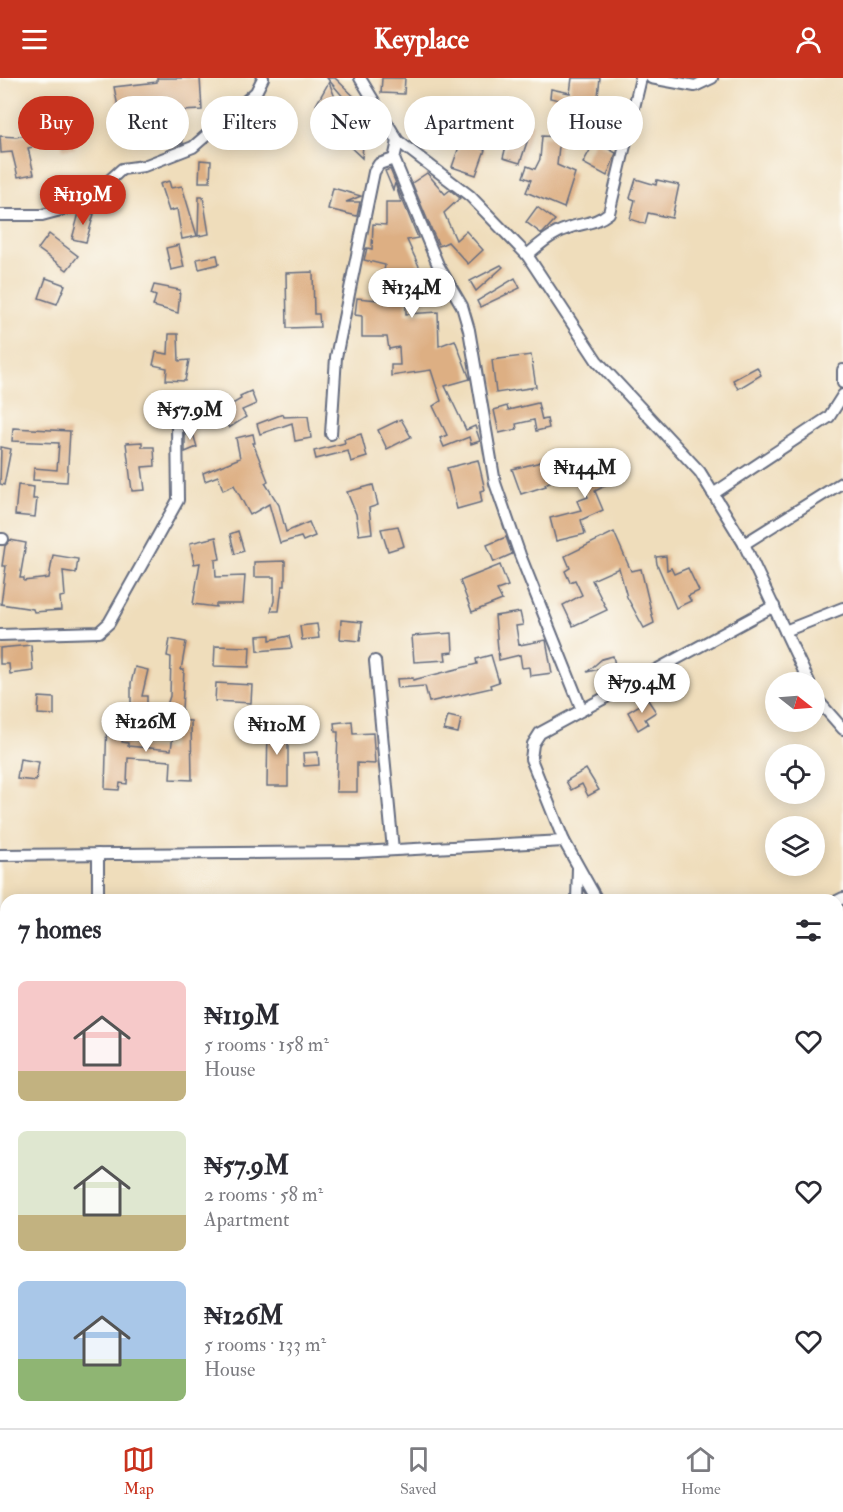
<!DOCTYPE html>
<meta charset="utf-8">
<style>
body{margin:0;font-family:"IM FELL Double Pica",serif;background:#f7f7f7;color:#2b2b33;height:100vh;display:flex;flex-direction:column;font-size:22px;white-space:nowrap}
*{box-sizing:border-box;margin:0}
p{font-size:20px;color:#7c7c81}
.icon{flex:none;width:33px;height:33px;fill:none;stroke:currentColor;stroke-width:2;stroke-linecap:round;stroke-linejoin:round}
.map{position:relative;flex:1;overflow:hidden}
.side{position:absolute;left:0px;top:816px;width:843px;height:534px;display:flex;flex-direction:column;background:#fff;border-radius:18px 18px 0 0;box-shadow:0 3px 15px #0003}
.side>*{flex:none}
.top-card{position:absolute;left:18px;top:18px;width:807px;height:54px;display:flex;gap:12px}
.needle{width:39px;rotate:107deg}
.buttons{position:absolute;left:765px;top:594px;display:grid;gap:12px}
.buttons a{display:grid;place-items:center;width:60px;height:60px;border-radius:50%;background:#fff;box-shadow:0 3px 15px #0003;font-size:30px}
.price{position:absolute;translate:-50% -51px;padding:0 14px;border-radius:21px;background:#fff;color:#222;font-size:20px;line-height:39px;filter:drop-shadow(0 2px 3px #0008)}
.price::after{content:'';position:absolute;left:50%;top:36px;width:18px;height:14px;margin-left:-9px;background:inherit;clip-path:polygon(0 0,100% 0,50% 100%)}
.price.current{background:#c8321e;color:#fff}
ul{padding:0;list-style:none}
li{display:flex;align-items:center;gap:18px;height:150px;padding:0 18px}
li span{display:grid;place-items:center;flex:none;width:168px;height:120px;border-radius:9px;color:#555}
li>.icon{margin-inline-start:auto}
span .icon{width:72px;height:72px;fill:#fffc;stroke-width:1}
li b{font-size:26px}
h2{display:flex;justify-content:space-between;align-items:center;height:72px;padding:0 18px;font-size:26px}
.tag{padding:0 21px;border-radius:27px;background:#fff;box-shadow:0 3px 15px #0003;font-size:21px;line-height:54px}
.tag.current{background:#c8321e;color:#fff}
header{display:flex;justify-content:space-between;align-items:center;height:78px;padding:0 18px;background:#c8321e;color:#fff;font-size:27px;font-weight:700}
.tab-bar{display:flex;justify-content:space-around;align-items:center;height:84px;border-top:2px solid #e1e1e2;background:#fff;font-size:16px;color:#7c7c81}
.tab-bar a{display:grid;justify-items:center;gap:3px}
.tab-bar .current{color:#c8321e}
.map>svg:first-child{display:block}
.building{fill:#ddaf83}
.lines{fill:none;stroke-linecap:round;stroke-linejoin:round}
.minor-casing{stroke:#656c7f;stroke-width:14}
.minor{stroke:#fff;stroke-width:10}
</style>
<header><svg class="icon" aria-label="menu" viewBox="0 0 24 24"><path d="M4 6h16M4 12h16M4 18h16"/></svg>Keyplace<svg class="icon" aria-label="person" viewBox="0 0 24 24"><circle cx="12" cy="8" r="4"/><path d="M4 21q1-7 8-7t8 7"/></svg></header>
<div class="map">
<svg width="843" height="1350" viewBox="0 0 843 1350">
<rect width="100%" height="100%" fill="#fdfcf7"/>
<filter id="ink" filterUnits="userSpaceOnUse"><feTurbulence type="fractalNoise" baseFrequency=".0167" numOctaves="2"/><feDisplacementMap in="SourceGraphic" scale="12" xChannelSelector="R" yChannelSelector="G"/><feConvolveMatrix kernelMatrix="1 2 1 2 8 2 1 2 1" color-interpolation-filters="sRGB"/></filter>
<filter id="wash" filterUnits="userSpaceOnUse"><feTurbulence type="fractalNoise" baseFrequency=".008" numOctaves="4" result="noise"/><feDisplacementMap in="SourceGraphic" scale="24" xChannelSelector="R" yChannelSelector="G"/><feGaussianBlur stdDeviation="1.35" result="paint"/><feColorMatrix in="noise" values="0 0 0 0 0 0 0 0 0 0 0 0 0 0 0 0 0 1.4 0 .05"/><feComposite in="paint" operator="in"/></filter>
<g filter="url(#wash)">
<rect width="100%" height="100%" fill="#efddbb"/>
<g id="blocks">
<g class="building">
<polygon points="157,0 200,0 202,32 179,33 183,65 175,67 171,38 166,39 165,29 144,31 148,61 129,64 125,28 118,29 114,9 157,4"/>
<polygon points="327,0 335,0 371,35 363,42"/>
<polygon points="382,0 405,0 404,16 381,15"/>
<polygon points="572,0 600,0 597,27 626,31 623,42 584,38 580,65 564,62 569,24 550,20 551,11 570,15"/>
<polygon points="329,4 346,48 336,52 330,34 316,27"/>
<polygon points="495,39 533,46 520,85 503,80 507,64 503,64 505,53 493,51"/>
<polygon points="71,50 75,70 63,72 61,63 28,70 34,96 18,99 12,74 1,75 0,58 16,59 46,53 47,55"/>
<polygon points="353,56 363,66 362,80 345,64"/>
<polygon points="542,58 560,59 557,87 575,95 564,130 526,114 531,102 523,99 527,88 535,91 540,81"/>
<polygon points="461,63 485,72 476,97 452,89"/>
<polygon points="595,63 616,75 607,98 583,85"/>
<polygon points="200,82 211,83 210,104 199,104"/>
<polygon points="390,91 418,160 407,162 422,195 406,203 406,236 438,234 439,268 455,262 470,301 445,308 466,352 475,348 480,363 471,366 469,359 444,369 440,360 447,357 433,328 441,323 431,292 391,298 391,287 400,287 399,269 389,271 387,259 362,259 362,238 355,237 357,220 389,223 389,216 393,216 388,193 384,193 385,187 364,182 367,170 372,171 373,146 386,147 386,124 401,124 395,105 393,112 385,93"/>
<polygon points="427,95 445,116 450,112 460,120 444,135 456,162 466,153 483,172 468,186 448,164 439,168 433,155 412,105"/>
<polygon points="636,101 656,107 657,102 679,107 672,140 648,135 645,146 630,141 635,122 630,120"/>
<polygon points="169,103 171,110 182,108 197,158 182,161 177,131 169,133 160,106"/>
<polygon points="333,110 361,118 346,124 360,124 357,138 328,131"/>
<polygon points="199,119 203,119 209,156 198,158"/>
<polygon points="537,129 555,142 542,156 526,144"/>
<polygon points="84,133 94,136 86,164 72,161 79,135"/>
<polygon points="49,156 78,178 67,192 38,171"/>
<polygon points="179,167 184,189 171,192 166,170"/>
<polygon points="217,177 219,186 199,191 197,181"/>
<polygon points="501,187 503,189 476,213 470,203"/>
<polygon points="313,194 314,236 319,236 320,249 287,250 286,195"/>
<polygon points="46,200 65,207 57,226 39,220"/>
<polygon points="515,200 520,210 480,229 477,223"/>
<polygon points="154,207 180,212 178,235 153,228 156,218 151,216"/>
<polygon points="169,256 178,256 179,283 189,282 185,303 166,302 167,290 153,287 156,274 168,276"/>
<polygon points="531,277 536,309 496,315 492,282"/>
<polygon points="757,289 761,297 738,311 733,302"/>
<polygon points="251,313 256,326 242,332 246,339 229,350 219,334 241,321 240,318"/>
<polygon points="538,325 542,342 547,341 549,350 536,353 534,342 516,346 517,351 499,355 494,332 507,328 508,332"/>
<polygon points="283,336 284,339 308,338 311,360 295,363 292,345 260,356 257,346"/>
<polygon points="401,341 411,359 387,371 378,352"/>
<polygon points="13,350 70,353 67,404 33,402 34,390 57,392 59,365 12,363"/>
<polygon points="192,352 197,369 185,374 185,354"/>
<polygon points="253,356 255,365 253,365 268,403 265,405 279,427 286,454 309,444 315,458 303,463 301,459 280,465 269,426 250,437 234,407 223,412 218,398 205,403 203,395 240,380 236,360"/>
<polygon points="361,356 367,379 351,384 348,373 316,381 314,373 345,365 344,361"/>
<polygon points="142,364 142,369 154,369 155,388 142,389 145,412 132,413 126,365"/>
<polygon points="1,369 11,371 4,407 0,406"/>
<polygon points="557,376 566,396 545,406 546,408 521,416 512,391 537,385"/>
<polygon points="622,377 626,386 605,396 607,401 603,403 605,408 595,413 603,432 581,442 585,456 556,463 550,440 581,432 577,423 588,419 576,392 599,382 601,387"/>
<polygon points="478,382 485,412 480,413 482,424 457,431 447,390"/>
<polygon points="18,407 34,409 33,421 37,421 35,439 15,437"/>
<polygon points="373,407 378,427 369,430 372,455 359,457 356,436 347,414"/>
<polygon points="398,448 404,468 388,473 381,451"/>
<polygon points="238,453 244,473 235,476 230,456"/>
<polygon points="614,454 631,493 641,491 654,545 644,550 627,519 619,490 592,502 607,532 573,548 563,527 582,517 575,502 570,504 565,493 570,490 565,478"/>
<polygon points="216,459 220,481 215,482 216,499 245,498 243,526 216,526 216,529 193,526 200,485 194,486 190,465"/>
<polygon points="506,459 512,476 494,484 487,467"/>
<polygon points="10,462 26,465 20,500 24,500 24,503 49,500 53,477 78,481 76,495 63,493 65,518 60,519 61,532 34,534 33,531 1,526 6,488 2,488 5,468"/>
<polygon points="666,478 667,492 671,490 674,496 688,490 699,513 688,518 691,523 676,530 657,486 656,479"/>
<polygon points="285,483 285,508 282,508 279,533 271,533 274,523 274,499 254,499 254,484"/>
<polygon points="500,487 508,508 497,512 502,522 472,534 460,503"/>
<polygon points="520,534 523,547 516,548 519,567 546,562 552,595 530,598 529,589 522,590 520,577 499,582 495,538"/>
<polygon points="341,542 362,544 360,563 340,561"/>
<polygon points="317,546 319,560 302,562 300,548"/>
<polygon points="452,555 453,574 445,575 446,582 414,584 412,558"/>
<polygon points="270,557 270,562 289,558 292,570 258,573 257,558"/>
<polygon points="170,561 186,564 181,592 184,592 182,632 166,630 170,618 171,579 167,578"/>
<polygon points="31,567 33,593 10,596 9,586 0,586 0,570"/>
<polygon points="215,568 250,569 249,589 214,588"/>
<polygon points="491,577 499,604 490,607 491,610 429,624 425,608 398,610 397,601 413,600 413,602 477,586 476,581"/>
<polygon points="613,578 615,587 587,594 602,581"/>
<polygon points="135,589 148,592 142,618 147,618 147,631 131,631 131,605"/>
<polygon points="216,605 252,607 251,625 215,623"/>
<polygon points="39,619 54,620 54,637 38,636"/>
<polygon points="648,622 656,634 645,641 648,646 638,652 628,634"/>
<polygon points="448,638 461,641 458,655 444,652"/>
<polygon points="107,640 126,643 122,664 128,665 128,668 171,672 175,642 191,643 192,702 170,701 171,683 128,680 127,706 120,705 119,712 105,711"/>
<polygon points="268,643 284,645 281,662 288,662 288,708 267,708"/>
<polygon points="352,643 353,656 373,655 375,686 357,685 357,714 336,714 338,654 335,654 334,645"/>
<polygon points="318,674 319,687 304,688 303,675"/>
<polygon points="20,681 39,684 36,703 17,701"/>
<polygon points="586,691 599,712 588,718 582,706 571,712 566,703"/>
</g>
</g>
</g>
<g filter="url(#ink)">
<use href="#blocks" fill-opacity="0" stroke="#656c7f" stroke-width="1.5"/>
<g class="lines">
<defs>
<g id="minor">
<polyline points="360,0 398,63 470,118 527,177 597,283 700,394 744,466 809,604"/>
<polyline points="651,0 695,8 712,0"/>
<polyline points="398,63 394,81 438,187 462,228 469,252 495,405 520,477 582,632"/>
<polyline points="0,137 42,137 83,126 122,91 144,88 193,69 256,14 263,0"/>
<path d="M527,177C539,167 551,156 566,151C583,144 594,147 609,135L641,0"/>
<polyline points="843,292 843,305"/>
<polyline points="331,356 336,279 374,94 379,86 394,81"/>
<polyline points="713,416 829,339 843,317"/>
<polyline points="0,461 3,461"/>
<polyline points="744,466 843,404"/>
<polyline points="785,553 843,530"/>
<polyline points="0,557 99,554 109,545 178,422 177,347"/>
<polyline points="375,583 393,772"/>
<polyline points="814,618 843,651"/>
<polyline points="564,763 531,681 533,666 540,655 774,528"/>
<polyline points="0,777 359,774 564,763 597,822"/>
<polyline points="98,822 98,776"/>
<polyline points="577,822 578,790"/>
<polyline points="837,823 843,820"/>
<polyline points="0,920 6,919"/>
<polyline points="837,1173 843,1171"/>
<polyline points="837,1308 843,1320"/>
<polyline points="643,1344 644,1350"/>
<polyline points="76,1350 77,1344"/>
</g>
</defs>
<use href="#minor" class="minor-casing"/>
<use href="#minor" class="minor"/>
</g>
</g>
</svg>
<div class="buttons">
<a><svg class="needle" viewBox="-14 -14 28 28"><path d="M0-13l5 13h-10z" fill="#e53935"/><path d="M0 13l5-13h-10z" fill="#7c7c81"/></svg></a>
<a><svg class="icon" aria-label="locate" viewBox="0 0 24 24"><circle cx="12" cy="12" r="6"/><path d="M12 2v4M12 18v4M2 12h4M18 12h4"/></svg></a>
<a><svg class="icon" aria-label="layers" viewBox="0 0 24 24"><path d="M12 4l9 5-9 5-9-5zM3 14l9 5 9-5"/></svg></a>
</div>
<b class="price current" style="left:83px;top:148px">₦119M</b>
<b class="price" style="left:412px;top:241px">₦134M</b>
<b class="price" style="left:190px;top:363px">₦57.9M</b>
<b class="price" style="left:585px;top:421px">₦144M</b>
<b class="price" style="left:642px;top:636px">₦79.4M</b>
<b class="price" style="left:146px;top:675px">₦126M</b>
<b class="price" style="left:277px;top:678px">₦110M</b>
<div class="top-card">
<a class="tag current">Buy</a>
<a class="tag">Rent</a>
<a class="tag">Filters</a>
<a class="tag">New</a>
<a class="tag">Apartment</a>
<a class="tag">House</a>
</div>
<section class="side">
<h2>7 homes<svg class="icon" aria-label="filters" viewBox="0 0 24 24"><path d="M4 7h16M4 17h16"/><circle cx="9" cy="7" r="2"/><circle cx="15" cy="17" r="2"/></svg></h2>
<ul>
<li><span style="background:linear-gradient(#f6c9c9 75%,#c2b280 0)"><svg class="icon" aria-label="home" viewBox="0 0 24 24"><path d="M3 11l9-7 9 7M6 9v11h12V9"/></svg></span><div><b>₦119M</b><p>5 rooms · 158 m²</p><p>House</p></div><svg class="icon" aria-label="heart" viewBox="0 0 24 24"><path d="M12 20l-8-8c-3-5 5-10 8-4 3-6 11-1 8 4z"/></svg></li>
<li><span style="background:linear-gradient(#dfe7d0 70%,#c2b280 0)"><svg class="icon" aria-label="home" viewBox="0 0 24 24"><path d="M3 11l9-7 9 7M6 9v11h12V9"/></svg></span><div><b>₦57.9M</b><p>2 rooms · 58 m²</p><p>Apartment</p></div><svg class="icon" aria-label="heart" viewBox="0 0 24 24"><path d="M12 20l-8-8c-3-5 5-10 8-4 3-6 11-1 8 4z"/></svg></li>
<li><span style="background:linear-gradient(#a9c7e8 65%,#8fb573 0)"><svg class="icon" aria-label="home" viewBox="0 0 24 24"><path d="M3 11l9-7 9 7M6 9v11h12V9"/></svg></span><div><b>₦126M</b><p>5 rooms · 133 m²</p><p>House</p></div><svg class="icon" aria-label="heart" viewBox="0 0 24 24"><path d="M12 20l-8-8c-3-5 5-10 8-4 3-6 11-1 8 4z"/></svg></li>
</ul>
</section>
</div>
<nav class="tab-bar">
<a class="current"><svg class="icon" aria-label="map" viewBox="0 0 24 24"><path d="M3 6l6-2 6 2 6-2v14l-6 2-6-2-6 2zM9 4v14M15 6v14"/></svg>Map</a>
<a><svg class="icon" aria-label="saved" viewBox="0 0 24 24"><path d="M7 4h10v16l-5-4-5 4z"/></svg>Saved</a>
<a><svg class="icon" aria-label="home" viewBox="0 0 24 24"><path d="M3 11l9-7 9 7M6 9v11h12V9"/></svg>Home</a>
</nav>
